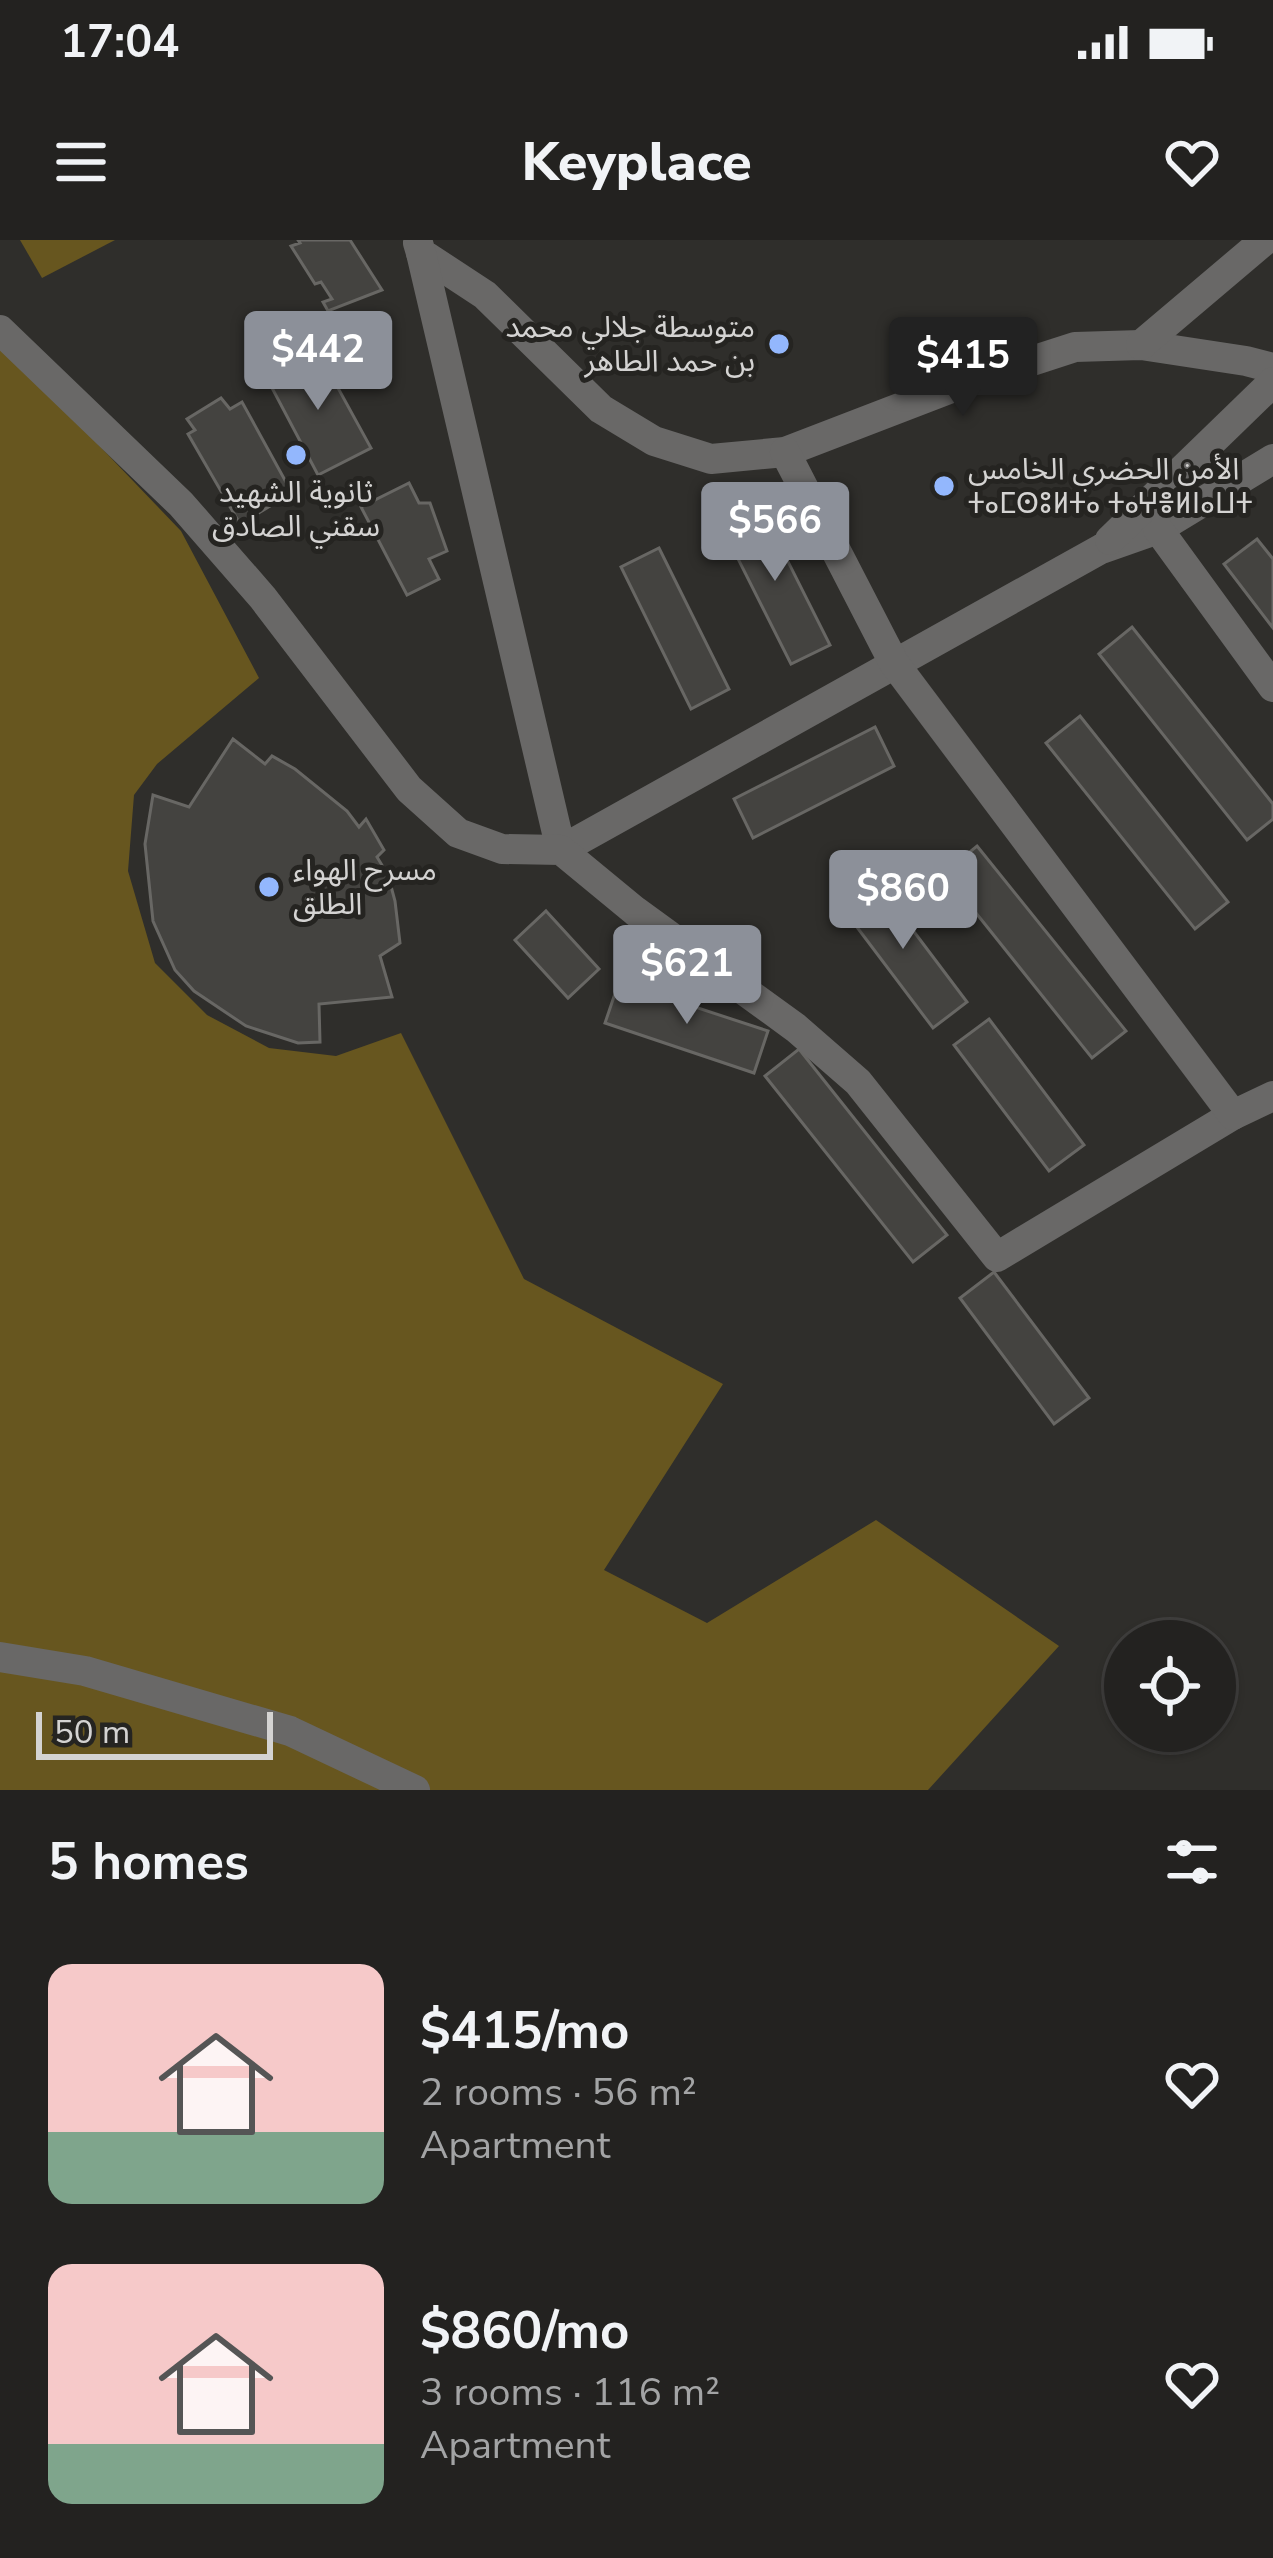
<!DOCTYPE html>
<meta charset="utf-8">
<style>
body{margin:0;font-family:"Nunito Sans","Noto Sans Arabic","Noto Sans Tifinagh",sans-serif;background:#2f2f2d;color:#f1f3f6;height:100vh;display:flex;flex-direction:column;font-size:45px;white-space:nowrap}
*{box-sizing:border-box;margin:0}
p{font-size:39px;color:#a3a4a5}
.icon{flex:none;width:66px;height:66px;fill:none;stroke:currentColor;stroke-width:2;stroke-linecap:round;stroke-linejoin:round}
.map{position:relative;height:1550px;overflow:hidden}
.sheet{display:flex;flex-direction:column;background:#232220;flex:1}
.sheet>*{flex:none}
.fabs{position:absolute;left:1104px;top:1380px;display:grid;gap:24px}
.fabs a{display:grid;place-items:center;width:132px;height:132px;border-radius:50%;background:#232220;box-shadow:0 3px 9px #0004,0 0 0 3px #403f3e;font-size:60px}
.scale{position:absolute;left:36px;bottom:30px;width:237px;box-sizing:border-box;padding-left:12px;border:6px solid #d4d3d2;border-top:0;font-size:33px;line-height:42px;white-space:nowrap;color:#d4d3d2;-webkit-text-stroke:9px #252421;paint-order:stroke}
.price{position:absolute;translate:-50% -102px;padding:0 27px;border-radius:12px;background:#8c9099;color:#fff;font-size:39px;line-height:78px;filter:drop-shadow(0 3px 6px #0008)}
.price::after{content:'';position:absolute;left:50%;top:72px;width:36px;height:27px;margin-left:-18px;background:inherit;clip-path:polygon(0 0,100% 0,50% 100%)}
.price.active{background:#222;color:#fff}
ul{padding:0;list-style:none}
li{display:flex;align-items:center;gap:36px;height:300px;padding:0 48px}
li span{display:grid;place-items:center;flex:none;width:336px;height:240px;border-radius:24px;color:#555}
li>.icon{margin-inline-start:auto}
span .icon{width:144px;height:144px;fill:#fffc;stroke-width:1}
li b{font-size:51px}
h2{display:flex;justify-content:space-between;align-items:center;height:144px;padding:0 48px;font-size:51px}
.status{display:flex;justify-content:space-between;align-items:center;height:84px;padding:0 60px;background:#232220;direction:ltr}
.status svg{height:33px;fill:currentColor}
header{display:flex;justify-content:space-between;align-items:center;height:156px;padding:0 48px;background:#232220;font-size:54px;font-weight:800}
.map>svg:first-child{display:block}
.green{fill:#67561f}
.building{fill:#444340;stroke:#686764;stroke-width:3}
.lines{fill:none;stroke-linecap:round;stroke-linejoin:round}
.minor{stroke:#696867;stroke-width:30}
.poi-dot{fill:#93b7fd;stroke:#252421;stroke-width:4.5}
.labels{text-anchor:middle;stroke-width:10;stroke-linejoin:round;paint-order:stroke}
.poi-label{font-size:30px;fill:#d4d3d2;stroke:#252421;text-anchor:start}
</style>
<div class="status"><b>17:04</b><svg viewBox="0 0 49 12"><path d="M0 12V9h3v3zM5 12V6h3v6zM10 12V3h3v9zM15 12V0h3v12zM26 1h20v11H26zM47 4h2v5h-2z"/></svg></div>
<header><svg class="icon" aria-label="menu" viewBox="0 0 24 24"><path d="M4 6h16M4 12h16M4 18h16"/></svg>Keyplace<svg class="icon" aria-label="heart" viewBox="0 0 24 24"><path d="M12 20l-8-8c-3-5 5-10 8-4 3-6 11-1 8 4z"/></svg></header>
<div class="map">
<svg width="1273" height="1550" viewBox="0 0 1273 1550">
<rect width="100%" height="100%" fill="#2f2e2b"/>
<g class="green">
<polygon points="20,0 115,0 42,38"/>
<polygon points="0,102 181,291 259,438 157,524 134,555 128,631 155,723 207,775 269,808 336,816 401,793 524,1039 723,1144 604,1330 707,1383 876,1280 1059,1406 928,1550 0,1550"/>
</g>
<g class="building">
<polygon points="298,0 350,0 382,50 328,71 323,62 332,59 321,42 315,44 291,6 300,3"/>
<polygon points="296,114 306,125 321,117 371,208 318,235 271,146 277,142 268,130"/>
<polygon points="221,158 230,169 242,162 292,253 240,284 188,194 195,190 187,179"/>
<polygon points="409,243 419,263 430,263 447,311 429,319 439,339 407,355 361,267"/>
<polygon points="759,264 830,405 791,424 720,283"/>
<polygon points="1257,299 1273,319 1273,388 1224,324"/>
<polygon points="659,308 729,449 691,469 621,327"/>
<polygon points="1132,387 1273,564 1273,579 1247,600 1099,414"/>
<polygon points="1080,476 1228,662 1195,689 1046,503"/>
<polygon points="875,487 894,526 753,598 734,559"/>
<polygon points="233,499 265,524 272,516 295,529 347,571 359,587 366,579 384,610 377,617 388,635 395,661 400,703 380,716 392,757 319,764 320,802 298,803 246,786 194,751 175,730 153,681 145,604 153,555 189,567"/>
<polygon points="977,606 1126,791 1092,818 944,633"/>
<polygon points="872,636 967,762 933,788 838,662"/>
<polygon points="546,671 599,729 568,758 515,700"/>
<polygon points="619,742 768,791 754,833 605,783"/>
<polygon points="989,779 1084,905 1049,931 954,805"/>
<polygon points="799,809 947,995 913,1022 765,836"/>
<polygon points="994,1032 1089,1158 1054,1184 960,1058"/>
</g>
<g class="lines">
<g class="minor">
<polyline points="418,3 421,13 485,55 601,169 654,201 711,219 785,212 967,142 1075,107 1141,105 1246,121 1273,128"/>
<polyline points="421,13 561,610 1101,309 1158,289 1273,219"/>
<polyline points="0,90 181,264 263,358 409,549 458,593 502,609 561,610 635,671 796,788 858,842 997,1017 1233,875"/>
<polyline points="1141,105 1265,0"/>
<polyline points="785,212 894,423 1233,875 1273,856"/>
<polyline points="1158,289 1273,447"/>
<polyline points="1110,300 1273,142"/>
<polyline points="0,1417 85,1431 290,1491 415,1550"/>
</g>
</g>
<g class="poi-dot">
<circle cx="779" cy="104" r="12"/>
<circle cx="296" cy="215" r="12"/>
<circle cx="944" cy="246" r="12"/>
<circle cx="269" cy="647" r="12"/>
</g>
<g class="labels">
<g class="poi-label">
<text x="755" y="97" text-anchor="end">متوسطة جلالي محمد<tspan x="755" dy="34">بن حمد الطاهر</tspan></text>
<text x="968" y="239">الأمن الحضري الخامس<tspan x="968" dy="34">ⵜⴰⵎⵙⵓⵍⵜⴰ ⵜⴰⵖⴻⵍⵏⴰⵡⵜ</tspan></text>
<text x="296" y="262" text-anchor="middle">ثانوية الشهيد<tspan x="296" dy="34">سقني الصادق</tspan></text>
<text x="293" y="640">مسرح الهواء<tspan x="293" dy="34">الطلق</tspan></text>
</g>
</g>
</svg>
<div class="fabs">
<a><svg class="icon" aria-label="locate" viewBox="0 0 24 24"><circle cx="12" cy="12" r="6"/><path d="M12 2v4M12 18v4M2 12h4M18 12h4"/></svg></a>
</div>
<div class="scale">50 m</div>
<b class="price" style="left:318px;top:173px">$442</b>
<b class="price active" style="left:963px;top:179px">$415</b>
<b class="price" style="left:775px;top:344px">$566</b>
<b class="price" style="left:903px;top:712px">$860</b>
<b class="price" style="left:687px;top:787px">$621</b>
</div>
<section class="sheet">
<h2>5 homes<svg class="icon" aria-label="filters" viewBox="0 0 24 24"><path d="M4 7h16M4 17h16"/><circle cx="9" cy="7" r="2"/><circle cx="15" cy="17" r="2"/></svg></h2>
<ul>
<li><span style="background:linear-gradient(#f6c9c9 70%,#7fa58c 0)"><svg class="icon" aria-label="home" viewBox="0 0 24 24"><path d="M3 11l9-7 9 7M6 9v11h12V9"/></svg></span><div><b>$415/mo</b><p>2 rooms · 56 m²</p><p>Apartment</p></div><svg class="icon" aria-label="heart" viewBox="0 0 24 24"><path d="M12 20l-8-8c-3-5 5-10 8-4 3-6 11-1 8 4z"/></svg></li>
<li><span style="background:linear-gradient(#f6c9c9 75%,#7fa58c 0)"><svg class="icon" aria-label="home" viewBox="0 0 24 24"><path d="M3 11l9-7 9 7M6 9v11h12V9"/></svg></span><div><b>$860/mo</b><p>3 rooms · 116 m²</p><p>Apartment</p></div><svg class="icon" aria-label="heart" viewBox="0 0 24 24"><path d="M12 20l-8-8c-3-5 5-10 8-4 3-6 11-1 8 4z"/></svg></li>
</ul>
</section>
